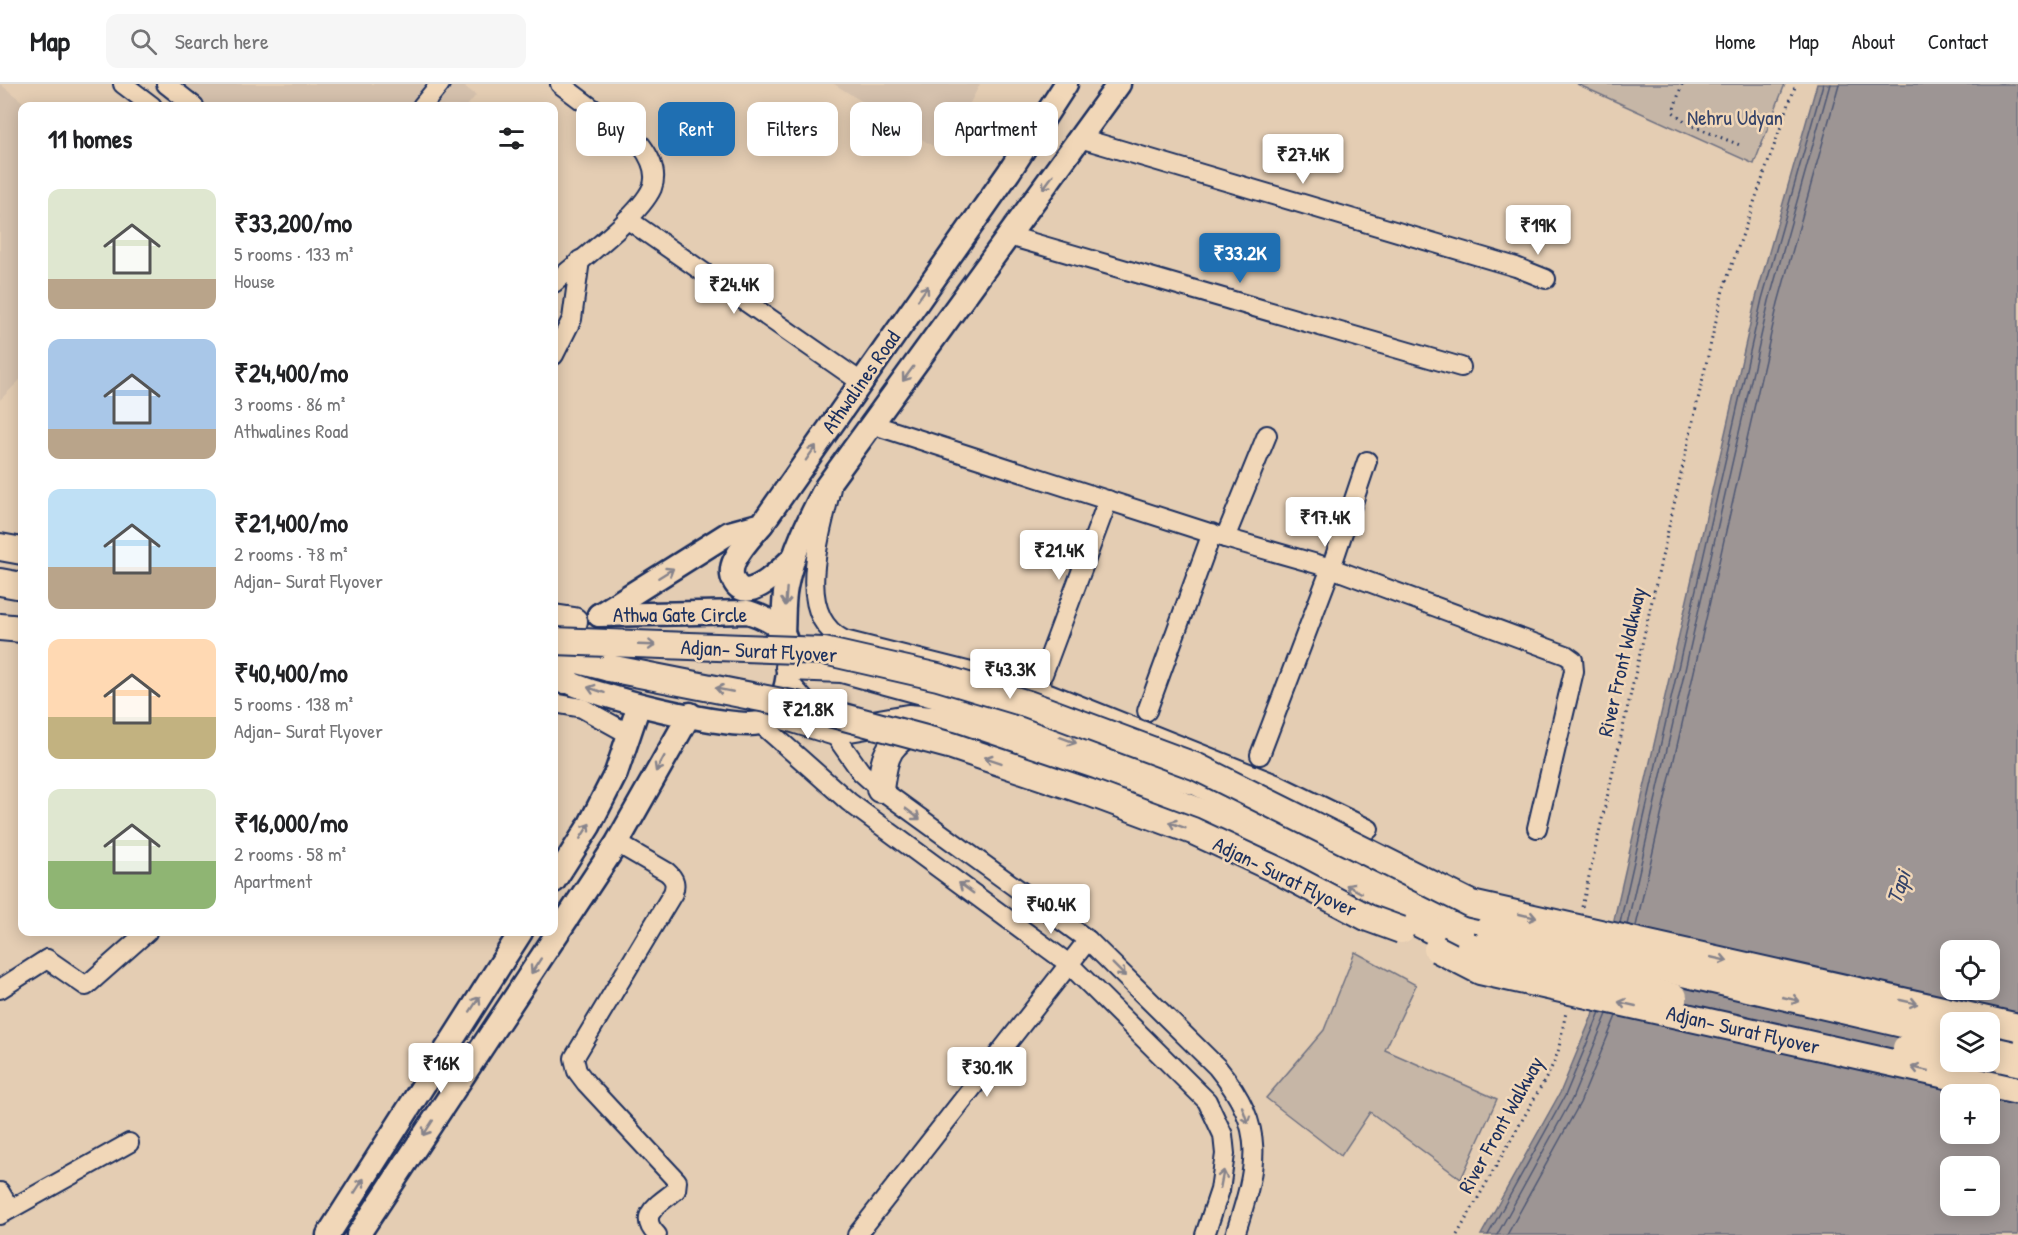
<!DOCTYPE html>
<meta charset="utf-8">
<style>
body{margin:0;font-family:"Patrick Hand",sans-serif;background:#f6f6f6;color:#202124;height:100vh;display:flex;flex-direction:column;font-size:22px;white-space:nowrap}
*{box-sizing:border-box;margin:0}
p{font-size:20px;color:#757577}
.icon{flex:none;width:33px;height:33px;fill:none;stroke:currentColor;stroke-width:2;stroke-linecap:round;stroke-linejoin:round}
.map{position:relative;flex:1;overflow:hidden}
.sheet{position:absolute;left:18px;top:18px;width:540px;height:834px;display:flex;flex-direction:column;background:#fff;border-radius:12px;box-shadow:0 3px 15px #0003}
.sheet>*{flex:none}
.top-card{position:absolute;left:576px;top:18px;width:570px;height:54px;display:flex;gap:12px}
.tools{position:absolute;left:1940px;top:856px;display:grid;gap:12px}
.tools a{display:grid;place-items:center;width:60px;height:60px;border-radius:12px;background:#fff;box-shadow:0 3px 15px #0003;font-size:30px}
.price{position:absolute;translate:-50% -51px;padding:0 14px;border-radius:6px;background:#fff;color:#222;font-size:20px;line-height:39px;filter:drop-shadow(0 2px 3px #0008)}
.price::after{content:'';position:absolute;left:50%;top:36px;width:18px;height:14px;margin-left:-9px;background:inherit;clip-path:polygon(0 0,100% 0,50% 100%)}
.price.selected{background:#1f6fb2;color:#fff}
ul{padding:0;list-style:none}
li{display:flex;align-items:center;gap:18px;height:150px;padding:0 30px}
li span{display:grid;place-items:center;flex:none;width:168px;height:120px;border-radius:12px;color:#555}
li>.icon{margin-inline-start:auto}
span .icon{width:72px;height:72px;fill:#fffc;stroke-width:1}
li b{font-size:26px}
h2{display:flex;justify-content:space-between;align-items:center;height:72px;padding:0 30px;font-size:26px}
.tag{padding:0 21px;border-radius:12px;background:#fff;box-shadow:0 3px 15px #0003;font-size:21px;line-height:54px}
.tag.selected{background:#1f6fb2;color:#fff}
header{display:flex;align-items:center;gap:36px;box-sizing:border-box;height:84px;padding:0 30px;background:#fff;border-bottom:2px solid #e0e0e0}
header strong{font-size:28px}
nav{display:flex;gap:33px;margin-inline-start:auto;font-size:21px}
.search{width:420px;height:54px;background:#f6f6f6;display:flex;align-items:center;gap:15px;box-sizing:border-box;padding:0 21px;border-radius:12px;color:#757577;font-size:22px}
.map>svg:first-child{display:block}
.built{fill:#d5c1ad}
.green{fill:#c6b6a6;stroke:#707282;stroke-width:1.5}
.water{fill:#9d9594;stroke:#696c7e;stroke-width:1.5;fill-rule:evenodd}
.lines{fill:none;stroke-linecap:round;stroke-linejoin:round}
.shore{stroke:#4f5874;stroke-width:1.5}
.minor-casing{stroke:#1b2f5e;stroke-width:22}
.major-casing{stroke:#1b2f5e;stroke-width:27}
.highway-casing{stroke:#1b2f5e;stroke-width:30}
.path{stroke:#1b2f5e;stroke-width:3;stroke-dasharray:1.5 4.5;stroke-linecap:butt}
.minor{stroke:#f1d7b8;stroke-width:18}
.major{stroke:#f1d7b8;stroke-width:22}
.highway{stroke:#f1d7b8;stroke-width:26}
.highway-bridge-casing{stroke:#1b2f5e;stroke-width:30;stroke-linecap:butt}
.highway-bridge{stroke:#f1d7b8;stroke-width:26}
.oneway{stroke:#86838b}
.labels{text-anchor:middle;stroke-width:5;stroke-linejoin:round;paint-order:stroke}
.park-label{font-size:21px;fill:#354369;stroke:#f1d7b8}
.street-label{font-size:21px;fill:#1b2f5e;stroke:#f1d7b8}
.water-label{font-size:22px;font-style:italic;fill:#354369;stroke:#f1d7b8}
</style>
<header>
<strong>Map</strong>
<div class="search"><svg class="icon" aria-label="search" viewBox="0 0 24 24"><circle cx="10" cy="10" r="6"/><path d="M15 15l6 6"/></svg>Search here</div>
<nav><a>Home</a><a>Map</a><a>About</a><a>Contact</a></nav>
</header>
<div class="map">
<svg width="2018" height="1151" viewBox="0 0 2018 1151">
<rect width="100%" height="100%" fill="#e4cdb3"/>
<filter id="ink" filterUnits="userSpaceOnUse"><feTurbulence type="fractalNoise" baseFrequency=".0167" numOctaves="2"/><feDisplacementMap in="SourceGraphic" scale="12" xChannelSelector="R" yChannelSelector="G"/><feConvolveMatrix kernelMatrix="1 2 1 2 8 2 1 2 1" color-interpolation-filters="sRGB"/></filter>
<g filter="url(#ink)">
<g class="built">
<polygon points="0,0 28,22 22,22 22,294 0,316"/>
<polygon points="155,0 461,0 476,11 467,22 184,22"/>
<polygon points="834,0 980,0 944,69"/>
</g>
<g class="green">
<polygon points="1577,0 1785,0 1754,80"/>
<polygon points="1355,868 1416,901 1385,966 1497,1015 1461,1095 1370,1028 1341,1072 1266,1014 1324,946"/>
</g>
<path class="water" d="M1817,0H2018V1151H1481L1560,1009L1592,932L1756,214ZM1950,867H1989V906H1950ZM1950,939H1989V978H1950ZM1950,1011H1989V1050H1950ZM1950,1083H1989V1122H1950Z"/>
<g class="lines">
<g class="shore">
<polyline points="1620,839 1762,215 1823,0"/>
<polyline points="1627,841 1769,217 1830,0"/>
<polyline points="1636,842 1778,219 1839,0"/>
<polyline points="1488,1151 1565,1012 1600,928"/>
<polyline points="1497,1151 1572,1015 1607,930"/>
<polyline points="1507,1151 1580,1019 1616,932"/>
</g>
<defs>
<g id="minor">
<polyline points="123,0 152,22"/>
<polyline points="166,0 194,22"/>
<polyline points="422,22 440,0"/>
<polyline points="1080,54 1516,183 1546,195"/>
<polyline points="627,135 861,298"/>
<polyline points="1009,152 1461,283"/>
<path d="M554,199C579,177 639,133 652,104C658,89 650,73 641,61L560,0"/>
<polyline points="554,271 572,235 580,176"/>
<polyline points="871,340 1225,454 1331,484 1566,571 1573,576 1574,587 1537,744"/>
<path d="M831,404C822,447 792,531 844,556L1039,605L1276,700L1369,745"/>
<polyline points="1225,454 1267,351"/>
<polyline points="1043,590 1108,416"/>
<path d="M788,597L832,647L861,688L880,705L1088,856L1217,983C1268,1046 1257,1081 1235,1151"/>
<polyline points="554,619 582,624 629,650"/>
<polyline points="1147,627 1212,449"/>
<polyline points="760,639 849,718 1069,880 1207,1017 1223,1051 1225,1070 1220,1106 1205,1151"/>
<polyline points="1260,671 1331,484 1367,377"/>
<path d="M617,759L667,788C675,795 676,800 673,809L574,974L577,987L586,999L677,1097L676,1106C660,1120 636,1130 657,1151"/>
<polyline points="0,905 47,875 86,902 147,848"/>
<polyline points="0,1108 10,1125"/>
<polyline points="0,1131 129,1059"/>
<polyline points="857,1151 1088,856"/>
</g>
<g id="major">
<path d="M762,440C753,451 742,462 736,474C732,480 730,490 734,497C747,523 783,483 794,473"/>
<polyline points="599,531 729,449 762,440 1009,88 1066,0"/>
<path d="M783,549C784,534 783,518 786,503C793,467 809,435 826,403L1119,0"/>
<path d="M554,584C558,588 562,594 567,597C594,612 731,646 759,639C787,632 796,571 783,549C776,538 760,532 748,528L599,531"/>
<polyline points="554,797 589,742 616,689 639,621"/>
<polyline points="328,1151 521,848"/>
<polyline points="358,1151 617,759 690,630"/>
</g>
<g id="highway">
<polyline points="0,463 22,467"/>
<polyline points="0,498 22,502"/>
<polyline points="554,534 574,537"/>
<polyline points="0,543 22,545"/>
<polyline points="554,570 609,584"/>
<polyline points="789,583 842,585 970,620 1126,677 1197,698 1469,838 1489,844"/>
<polyline points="554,595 566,596"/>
<polyline points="774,629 832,647 908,634 944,637 981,648 1125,698 1211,732 1443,852 1470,862"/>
<path d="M880,705C886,665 887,662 922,640"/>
<polyline points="1989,959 2018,966"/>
<polyline points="1972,978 2018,988"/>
</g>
</defs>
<use href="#minor" class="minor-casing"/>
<use href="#major" class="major-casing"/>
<use href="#highway" class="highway-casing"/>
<g class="path">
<polyline points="1682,0 1673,28 1690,41 1742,62"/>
<polyline points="1582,823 1723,206 1796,0"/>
<polyline points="1457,1151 1550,987 1558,968 1566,928"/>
</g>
<use href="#minor" class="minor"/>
<use href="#major" class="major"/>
<use href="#highway" class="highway"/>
<defs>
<g id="highway-bridge">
<polyline points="554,557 824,567 938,593 1028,620 1197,683 1471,820 2018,943"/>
<polyline points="609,584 807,623 952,662 1088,708 1193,747 1279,787 1368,834 1401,846"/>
<polyline points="1489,844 1950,951"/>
<polyline points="1470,862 1674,913"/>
<polyline points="1437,865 1480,887 2018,1007"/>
<polyline points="1906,964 1950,973"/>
</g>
</defs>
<use href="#highway-bridge" class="highway-bridge-casing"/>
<use href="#highway-bridge" class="highway-bridge"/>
</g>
<defs><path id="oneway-shaft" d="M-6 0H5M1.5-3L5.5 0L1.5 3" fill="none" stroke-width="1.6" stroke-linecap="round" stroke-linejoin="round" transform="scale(1.5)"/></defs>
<g class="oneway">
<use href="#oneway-shaft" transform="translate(1048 98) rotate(126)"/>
<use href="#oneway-shaft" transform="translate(923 209) rotate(-55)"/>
<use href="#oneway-shaft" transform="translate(908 290) rotate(126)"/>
<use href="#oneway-shaft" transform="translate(811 369) rotate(-55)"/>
<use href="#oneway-shaft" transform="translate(666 489) rotate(-32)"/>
<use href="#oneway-shaft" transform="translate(786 513) rotate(94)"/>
<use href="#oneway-shaft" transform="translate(647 561) rotate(2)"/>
<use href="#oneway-shaft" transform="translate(596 606) rotate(-162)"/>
<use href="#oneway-shaft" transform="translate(724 606) rotate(-169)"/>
<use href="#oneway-shaft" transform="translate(1068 656) rotate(20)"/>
<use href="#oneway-shaft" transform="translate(993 676) rotate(-161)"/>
<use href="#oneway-shaft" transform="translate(660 680) rotate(119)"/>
<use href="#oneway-shaft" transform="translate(913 730) rotate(37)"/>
<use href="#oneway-shaft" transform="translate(1177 741) rotate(-159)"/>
<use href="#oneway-shaft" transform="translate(585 747) rotate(-58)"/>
<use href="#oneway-shaft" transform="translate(966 804) rotate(-144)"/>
<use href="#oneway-shaft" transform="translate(1354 805) rotate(-152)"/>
<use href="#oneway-shaft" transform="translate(1528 832) rotate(13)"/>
<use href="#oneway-shaft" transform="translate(1719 875) rotate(13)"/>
<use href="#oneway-shaft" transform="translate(536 882) rotate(123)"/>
<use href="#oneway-shaft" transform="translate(1119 886) rotate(45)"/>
<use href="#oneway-shaft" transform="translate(1791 915) rotate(13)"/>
<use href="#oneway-shaft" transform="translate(1909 918) rotate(13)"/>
<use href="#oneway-shaft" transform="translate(475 920) rotate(-57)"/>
<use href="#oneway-shaft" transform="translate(1627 920) rotate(-167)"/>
<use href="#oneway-shaft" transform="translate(1920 985) rotate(-167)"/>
<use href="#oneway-shaft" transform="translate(1245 1031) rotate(71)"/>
<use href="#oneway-shaft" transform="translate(428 1044) rotate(123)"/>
<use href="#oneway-shaft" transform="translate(1222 1095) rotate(-79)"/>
<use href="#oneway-shaft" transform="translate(359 1102) rotate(-57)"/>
</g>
</g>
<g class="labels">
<g class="park-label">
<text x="1735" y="41">Nehru Udyan</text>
</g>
<g class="street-label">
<text transform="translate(861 298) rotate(-55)" y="7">Athwalines Road</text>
<text x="680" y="538">Athwa Gate Circle</text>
<text transform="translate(759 567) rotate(3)" y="7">Adjan- Surat Flyover</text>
<text transform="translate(1622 578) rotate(-77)" y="7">River Front Walkway</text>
<text transform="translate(1285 793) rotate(26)" y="7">Adjan- Surat Flyover</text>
<text transform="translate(1743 946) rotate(13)" y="7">Adjan- Surat Flyover</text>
<text transform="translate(1501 1041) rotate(-61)" y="7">River Front Walkway</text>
</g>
<g class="water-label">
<text transform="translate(1898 803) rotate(-71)" y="8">Tapi</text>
</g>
</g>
</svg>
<div class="tools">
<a><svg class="icon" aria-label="locate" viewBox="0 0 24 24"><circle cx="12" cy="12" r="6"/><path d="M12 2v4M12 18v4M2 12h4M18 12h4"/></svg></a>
<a><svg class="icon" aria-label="layers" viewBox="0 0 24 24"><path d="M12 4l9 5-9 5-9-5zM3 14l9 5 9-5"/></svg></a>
<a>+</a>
<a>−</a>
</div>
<b class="price" style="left:1303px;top:101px">₹27.4K</b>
<b class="price" style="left:1538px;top:172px">₹19K</b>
<b class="price selected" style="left:1240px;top:200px">₹33.2K</b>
<b class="price" style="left:734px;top:231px">₹24.4K</b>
<b class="price" style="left:1325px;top:464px">₹17.4K</b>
<b class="price" style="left:1059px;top:497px">₹21.4K</b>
<b class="price" style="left:1010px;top:616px">₹43.3K</b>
<b class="price" style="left:808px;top:656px">₹21.8K</b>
<b class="price" style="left:1051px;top:851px">₹40.4K</b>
<b class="price" style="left:441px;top:1010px">₹16K</b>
<b class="price" style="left:987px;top:1014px">₹30.1K</b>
<div class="top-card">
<a class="tag">Buy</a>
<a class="tag selected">Rent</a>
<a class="tag">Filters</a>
<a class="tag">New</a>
<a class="tag">Apartment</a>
</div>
<section class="sheet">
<h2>11 homes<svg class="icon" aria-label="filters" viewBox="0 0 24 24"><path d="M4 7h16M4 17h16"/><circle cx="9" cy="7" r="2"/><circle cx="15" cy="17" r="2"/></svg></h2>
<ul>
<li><span style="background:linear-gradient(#dfe7d0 75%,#b9a48a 0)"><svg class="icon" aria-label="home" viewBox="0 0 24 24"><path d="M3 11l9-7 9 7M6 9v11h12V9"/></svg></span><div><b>₹33,200/mo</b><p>5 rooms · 133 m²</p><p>House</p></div></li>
<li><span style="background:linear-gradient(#a9c7e8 75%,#b9a48a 0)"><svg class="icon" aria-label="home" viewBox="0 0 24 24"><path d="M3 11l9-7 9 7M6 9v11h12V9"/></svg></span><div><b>₹24,400/mo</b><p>3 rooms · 86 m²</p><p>Athwalines Road</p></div></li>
<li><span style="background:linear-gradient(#bfe0f5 65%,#b9a48a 0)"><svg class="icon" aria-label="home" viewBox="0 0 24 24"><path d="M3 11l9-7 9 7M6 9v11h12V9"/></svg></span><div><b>₹21,400/mo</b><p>2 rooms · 78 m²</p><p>Adjan- Surat Flyover</p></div></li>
<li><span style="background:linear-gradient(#ffd9b3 65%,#c2b280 0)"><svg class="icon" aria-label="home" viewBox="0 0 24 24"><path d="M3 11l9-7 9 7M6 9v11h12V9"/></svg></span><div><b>₹40,400/mo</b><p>5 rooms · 138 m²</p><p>Adjan- Surat Flyover</p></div></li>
<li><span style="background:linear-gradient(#dfe7d0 60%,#8fb573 0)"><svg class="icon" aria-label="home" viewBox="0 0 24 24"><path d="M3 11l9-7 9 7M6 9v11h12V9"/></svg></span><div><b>₹16,000/mo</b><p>2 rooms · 58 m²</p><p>Apartment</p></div></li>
</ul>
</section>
</div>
